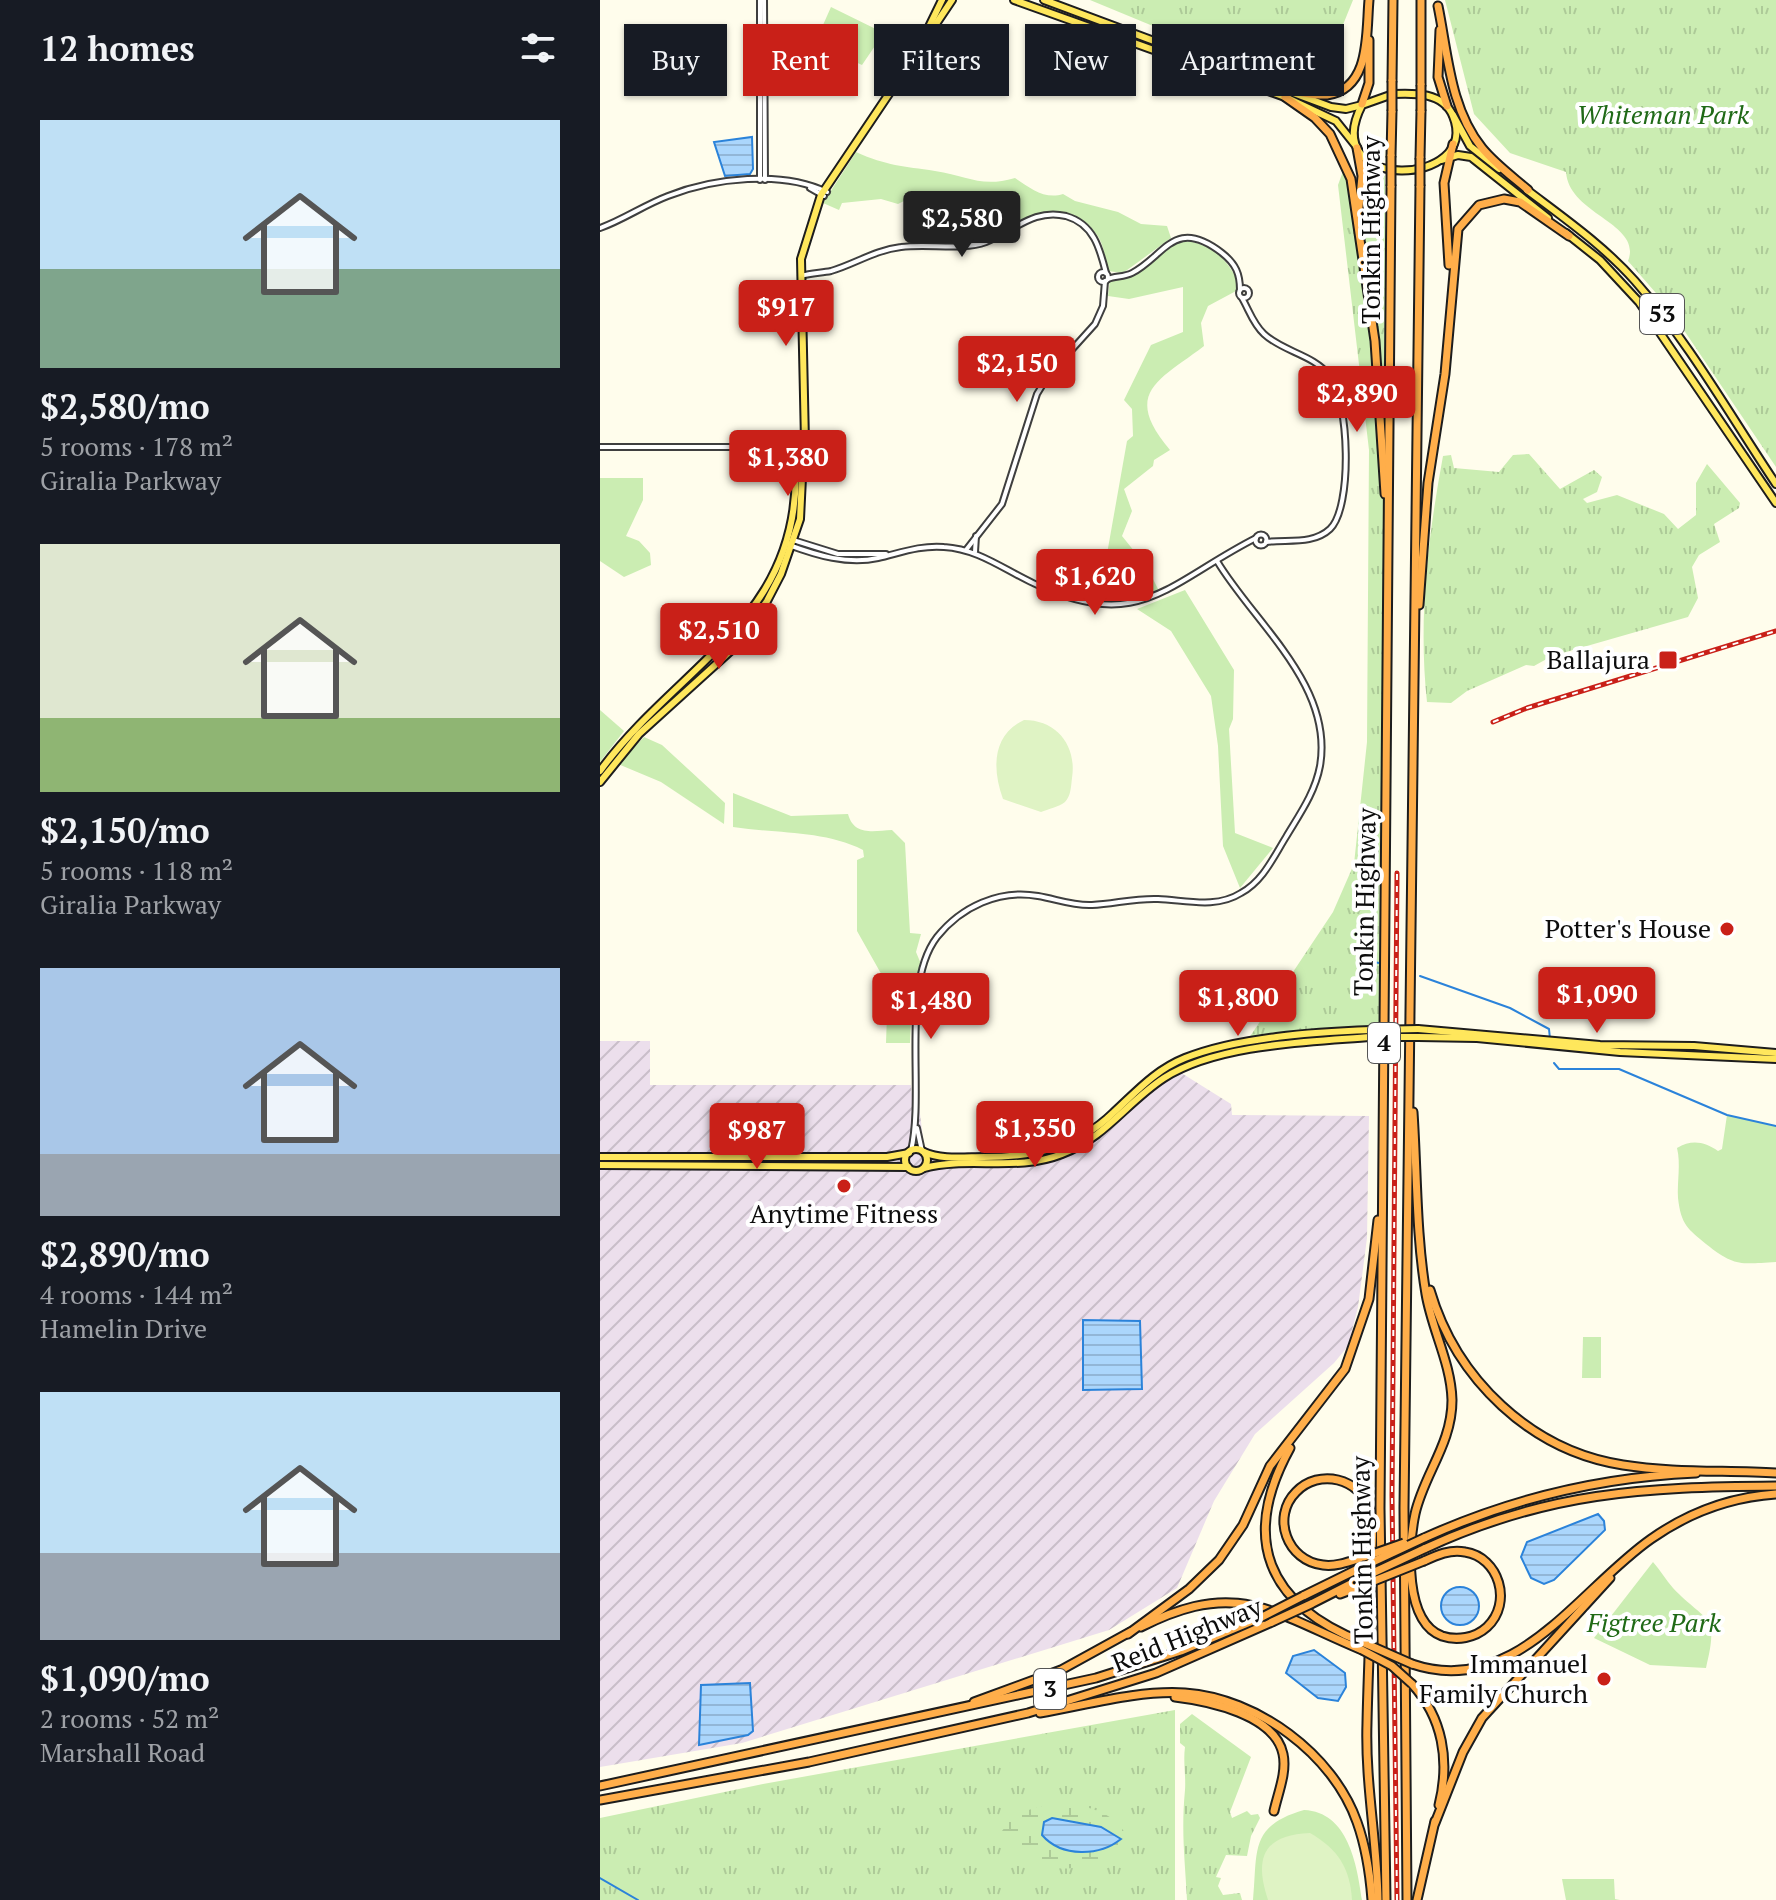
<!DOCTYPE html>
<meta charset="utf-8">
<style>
body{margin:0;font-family:"PT Serif",serif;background:#242831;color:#f1f3f6;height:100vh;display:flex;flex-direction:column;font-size:30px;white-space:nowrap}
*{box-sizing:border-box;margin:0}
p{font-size:26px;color:#9ea1a6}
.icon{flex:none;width:44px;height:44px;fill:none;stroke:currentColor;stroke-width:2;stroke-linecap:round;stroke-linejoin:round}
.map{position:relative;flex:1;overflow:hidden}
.drawer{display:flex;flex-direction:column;background:#171b24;width:600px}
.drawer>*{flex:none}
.hud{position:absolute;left:24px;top:24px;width:760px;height:72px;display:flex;gap:16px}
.price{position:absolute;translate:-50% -68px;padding:0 18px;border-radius:8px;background:#c92018;color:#fff;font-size:26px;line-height:52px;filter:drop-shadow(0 2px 4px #0008)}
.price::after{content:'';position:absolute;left:50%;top:48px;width:24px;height:18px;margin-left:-12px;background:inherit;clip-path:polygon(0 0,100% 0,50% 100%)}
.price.on{background:#222;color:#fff}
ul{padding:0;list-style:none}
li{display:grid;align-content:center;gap:16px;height:424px;padding:0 40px}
li span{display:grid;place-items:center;height:248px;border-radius:0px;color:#555}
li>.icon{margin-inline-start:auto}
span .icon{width:144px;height:144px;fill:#fffc;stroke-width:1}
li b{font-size:34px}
h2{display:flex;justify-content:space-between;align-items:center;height:96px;padding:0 40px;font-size:34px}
.chip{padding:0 28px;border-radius:0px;background:#171b24;box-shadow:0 2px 6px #0004;font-size:28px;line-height:72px}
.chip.on{background:#c92018;color:#fff}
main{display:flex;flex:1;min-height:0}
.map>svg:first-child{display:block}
.industrial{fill:url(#industrial-furrows)}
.grass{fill:url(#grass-tufts)}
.wetland{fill:url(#wetland-marsh)}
.park{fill:#cbedb2}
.pitch{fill:#dff3c4}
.water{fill:url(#water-rules);stroke:#2b83da;stroke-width:2}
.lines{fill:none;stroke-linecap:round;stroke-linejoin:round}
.stream{stroke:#2b83da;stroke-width:2}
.minor-casing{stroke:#3f3f3f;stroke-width:8}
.major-casing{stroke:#1d1d1d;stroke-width:10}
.highway-casing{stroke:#1d1d1d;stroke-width:11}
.minor{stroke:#fff;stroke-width:4}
.major{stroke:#ffe75c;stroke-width:6}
.highway{stroke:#ffae4a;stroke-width:7}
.rail-casing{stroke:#c92018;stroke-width:5}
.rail{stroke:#fff;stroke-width:2;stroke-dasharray:6;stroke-linecap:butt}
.major-bridge-casing{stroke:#1d1d1d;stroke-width:10;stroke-linecap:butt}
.highway-bridge-casing{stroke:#1d1d1d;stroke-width:11;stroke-linecap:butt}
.major-bridge{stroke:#ffe75c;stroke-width:6}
.highway-bridge{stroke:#ffae4a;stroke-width:7}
.poi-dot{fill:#c92018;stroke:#fff;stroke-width:3}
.labels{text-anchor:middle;stroke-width:8;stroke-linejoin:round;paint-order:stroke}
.shield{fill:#fff;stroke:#555;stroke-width:2}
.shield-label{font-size:24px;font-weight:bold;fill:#0c0c0c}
.park-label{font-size:26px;font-style:italic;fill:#206a17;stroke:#fff}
.street-label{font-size:26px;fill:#0c0c0c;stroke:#fff}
.poi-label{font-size:26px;fill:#0c0c0c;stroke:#fff;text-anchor:end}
</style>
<main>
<section class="drawer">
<h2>12 homes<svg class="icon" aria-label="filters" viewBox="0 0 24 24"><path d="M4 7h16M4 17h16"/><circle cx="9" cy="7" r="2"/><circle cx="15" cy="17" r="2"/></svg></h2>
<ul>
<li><span style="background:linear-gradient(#bfe0f5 60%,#7fa58c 0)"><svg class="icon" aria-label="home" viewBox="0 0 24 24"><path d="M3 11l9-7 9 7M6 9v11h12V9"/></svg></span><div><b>$2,580/mo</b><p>5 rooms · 178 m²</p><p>Giralia Parkway</p></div></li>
<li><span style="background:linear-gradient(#dfe7d0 70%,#8fb573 0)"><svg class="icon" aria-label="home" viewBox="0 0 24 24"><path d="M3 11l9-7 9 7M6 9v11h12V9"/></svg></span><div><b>$2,150/mo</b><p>5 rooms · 118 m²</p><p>Giralia Parkway</p></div></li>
<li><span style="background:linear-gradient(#a9c7e8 75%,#9aa5b1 0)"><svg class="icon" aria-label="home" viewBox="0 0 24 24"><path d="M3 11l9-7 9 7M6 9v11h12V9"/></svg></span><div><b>$2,890/mo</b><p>4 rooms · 144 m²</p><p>Hamelin Drive</p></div></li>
<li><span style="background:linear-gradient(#bfe0f5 65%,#9aa5b1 0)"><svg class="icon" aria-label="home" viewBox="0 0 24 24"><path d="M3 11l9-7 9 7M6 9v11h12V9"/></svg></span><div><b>$1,090/mo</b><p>2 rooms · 52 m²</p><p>Marshall Road</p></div></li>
</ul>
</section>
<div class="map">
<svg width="1176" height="1900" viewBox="0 0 1176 1900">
<defs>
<pattern id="industrial-furrows" width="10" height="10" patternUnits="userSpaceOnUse" patternTransform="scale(2)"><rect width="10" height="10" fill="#ecdfec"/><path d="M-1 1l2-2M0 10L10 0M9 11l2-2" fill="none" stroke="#c9bec9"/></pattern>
<pattern id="grass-tufts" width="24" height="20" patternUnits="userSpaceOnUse" patternTransform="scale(2)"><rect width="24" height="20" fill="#cbedb2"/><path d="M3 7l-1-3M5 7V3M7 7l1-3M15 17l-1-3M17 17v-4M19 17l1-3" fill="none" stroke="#adca98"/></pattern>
<pattern id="wetland-marsh" width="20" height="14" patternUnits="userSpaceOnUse" patternTransform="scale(2)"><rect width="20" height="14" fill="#cbedb2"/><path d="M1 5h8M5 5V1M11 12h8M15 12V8" fill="none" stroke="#adca98"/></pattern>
<pattern id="water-rules" width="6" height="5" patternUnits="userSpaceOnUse" patternTransform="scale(2)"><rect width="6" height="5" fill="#abd6fc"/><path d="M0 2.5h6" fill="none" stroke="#92b6d7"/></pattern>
</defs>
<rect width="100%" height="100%" fill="#fffdec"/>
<polygon class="industrial" points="0,1041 50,1041 50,1085 311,1085 313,1105 319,1106 324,1146 340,1153 433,1151 466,1141 500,1120 553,1072 576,1059 583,1074 631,1104 632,1115 769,1116 767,1238 758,1307 748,1346 734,1363 655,1434 614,1501 577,1588 509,1630 142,1743 0,1767"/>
<g class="grass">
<polygon points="490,0 753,0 734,47 688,82"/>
<path d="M845,0H1176V467L1069,308L1028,261C1043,223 969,215 966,172L910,153L874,114Z"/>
<polygon points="746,163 756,226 761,165 785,176 784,1030 645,1044 733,912 754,864 767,742 769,450 738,185"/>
<path d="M929,454L960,489L994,470L1002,477L997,492L983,499L987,503L1017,495L1064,514L1078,529L1096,515V483L1107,464L1140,503L1139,508L1114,524L1120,542L1099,555L1092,567L1098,598L1088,617L952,656L934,666L926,665L867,691L851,703L827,702C818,619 828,537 843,456L851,455L854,468L899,472L913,455Z"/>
<polygon points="575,1710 575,1900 0,1900 0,1818 163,1784"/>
<path d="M592,1714L651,1757L630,1812L632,1818L647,1811L651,1815L658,1814L660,1818L651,1836L647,1856L626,1855L616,1877L621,1878L618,1886L623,1895L640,1893L642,1900H587C585,1860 581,1832 585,1790C586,1776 583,1762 585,1747L580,1743V1724Z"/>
</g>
<path class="wetland" d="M452,1803C481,1805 513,1808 527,1837C502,1879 418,1881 402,1831L415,1814Z"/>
<g class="park">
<polygon points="231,7 288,35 286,40 281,37 262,65 234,52 219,51 215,43"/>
<path d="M256,152C287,166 303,166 335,171C368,176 381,188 415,178C430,188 445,200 463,194L475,201L518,212L541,224L567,226L571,238L523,273L508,271C505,260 504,244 497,235C463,188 422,225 383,238C371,243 358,243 346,242L345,208L337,199L314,196L298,204L281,199L242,203L239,210L223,203Z"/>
<path d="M583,241C612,243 626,258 639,283L636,291L608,306L601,323L604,346C560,380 521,392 570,450L554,460L553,466L524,489L532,511L522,536L547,567L558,589L556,593C536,599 520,603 499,599L527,441L533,436L532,409L524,400L551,345L583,332V287L529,299L508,296L510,280C541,274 554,250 583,241Z"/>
<polygon points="0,478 43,478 43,500 26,536 39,541 50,553 51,565 24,577 0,561"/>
<polygon points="585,590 634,670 633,719 629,729 635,833 673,848 640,888 623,846 618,746 611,696 571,631 537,609"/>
<polygon points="0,710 24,731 0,762"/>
<polygon points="44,737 62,745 125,803 124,824 61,782 18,764"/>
<path d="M133,793L191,816L248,814C254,836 273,831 292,830L305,843L310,933L321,934L316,952L321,964L312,993L310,1043H286L288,986L257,931V860L264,857L263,850C223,830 177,834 133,827Z"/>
<path d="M1127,1115L1176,1126V1262C1140,1264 1135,1267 1106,1244C1088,1229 1081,1225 1078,1198C1077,1182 1081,1164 1077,1148C1092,1139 1105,1142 1118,1151L1122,1149Z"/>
<polygon points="983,1337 1001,1337 1001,1378 982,1378"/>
<path d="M1053,1562C1060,1570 1066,1580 1073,1588C1106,1623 1120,1612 1106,1668L1050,1665L994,1638Z"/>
<path d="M704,1810C748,1812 757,1864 762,1900H653C658,1853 648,1826 704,1810Z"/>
<polygon points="962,1879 1014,1879 1015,1899 1020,1900 966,1900"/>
</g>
<g class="pitch">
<path d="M424,720C457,720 477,746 472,778C471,786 471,796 465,802C459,807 448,809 441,812L403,799C392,769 392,735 424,720Z"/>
<path d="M710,1833C738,1849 750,1868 752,1900H668C654,1858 663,1835 710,1833Z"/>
</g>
<g class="water">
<polygon points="152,137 153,169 150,174 125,176 114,142"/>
<polygon points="483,1320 540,1321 542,1389 483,1390"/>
<polygon points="998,1514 1004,1521 1005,1530 954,1580 944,1584 931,1578 921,1557 927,1542"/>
<circle cx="860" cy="1606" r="19"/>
<polygon points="714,1650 745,1673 746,1687 738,1701 718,1698 686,1673 693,1656"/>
<polygon points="150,1683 153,1731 148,1735 99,1745 101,1685"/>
<path d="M452,1818L501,1827L521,1839C500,1856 462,1858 442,1835L444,1822Z"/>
</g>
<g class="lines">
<g class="stream">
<polyline points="769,961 779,963"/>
<polyline points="820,976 910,1008 949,1029 950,1039"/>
<polyline points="954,1063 959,1069 1019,1069 1127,1115 1176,1126"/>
<polyline points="0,1878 38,1900"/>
</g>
<defs>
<g id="minor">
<polyline points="164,0 165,180"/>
<polyline points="160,180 160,0"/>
<polyline points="210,188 224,196"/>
<path d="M0,228C23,220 44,205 68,196C113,178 182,170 227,192"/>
<circle cx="503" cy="277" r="5"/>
<path d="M201,276C211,273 221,273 231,271C255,264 275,250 301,247C328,243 361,251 386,242C414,231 434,208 466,216C494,224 500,249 506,273"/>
<path d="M508,279C515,276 524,277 532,273C565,256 574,216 622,253C636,264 640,274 640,290"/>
<circle cx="644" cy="293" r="5"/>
<path d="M642,298C649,310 653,324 664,334C683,352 713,354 730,376C749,400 753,507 730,529C713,545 687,539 666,542"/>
<polyline points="0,447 172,447 192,444"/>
<polyline points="174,448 192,453"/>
<circle cx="661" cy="540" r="5.5"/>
<polyline points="193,540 238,554 286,554"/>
<path d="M189,545C216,555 248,565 278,558C300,553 320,545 344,547C378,549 403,569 433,583C539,635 569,582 656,538"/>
<polyline points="366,550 402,504 437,394 448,376 495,324 503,306 505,281"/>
<polyline points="375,552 376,536"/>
<polyline points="317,1128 322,1151"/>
<path d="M311,1151C325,1091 300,985 337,937C361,907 399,889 438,896C456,899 473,906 492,905C514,904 535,898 558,899C585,900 616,909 641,893C663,881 673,858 686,837C699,815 715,793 720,766C734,685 654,623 617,561"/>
</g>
<g id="major">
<polyline points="414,0 685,97 736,121 756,146"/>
<polyline points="444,0 731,107 746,109 762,105"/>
<polyline points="325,35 342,0"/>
<path d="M793,94C814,93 843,92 853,116C882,187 716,194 762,105Z"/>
<polyline points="853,115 870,146 899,169"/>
<polyline points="841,160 858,155 871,157 948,218"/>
<path d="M927,190C964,218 1004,246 1035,281C1089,342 1131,417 1176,484"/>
<polyline points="966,233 1000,260 1039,302 1176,503"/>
<polyline points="205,442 201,259 221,195 352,0"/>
<path d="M0,771C79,663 207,617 195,456"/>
<polyline points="0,782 39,734 135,647 167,601 181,574 200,519 203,457 208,447 203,441 196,441 191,446 192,453 203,457"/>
<polyline points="818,1029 1000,1045 1094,1046 1176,1053"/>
<polyline points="818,1037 877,1038 1020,1052 1176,1059"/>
<circle cx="316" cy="1160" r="11"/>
<path d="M324,1152C341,1160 365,1157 384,1157C432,1157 477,1148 513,1113C536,1092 555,1070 585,1058C637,1037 715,1032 771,1030"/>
<polyline points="0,1157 287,1157 309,1153"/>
<polyline points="0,1165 308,1167"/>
<path d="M324,1168C369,1156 417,1172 462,1154C505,1138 527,1102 564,1078C617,1044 709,1042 771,1037"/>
</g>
<g id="highway">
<path d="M838,6C848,55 850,108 882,148C895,164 913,177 928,190"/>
<polyline points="840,30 838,77 847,106"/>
<polyline points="792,81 793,0"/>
<polyline points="821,85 821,0"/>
<path d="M690,91C702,92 715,96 727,95C771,89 766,33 769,0"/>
<polyline points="685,97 715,118 730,134 751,179 775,341 785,494"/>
<polyline points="762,104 769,83 769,40"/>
<polyline points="757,148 762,176 758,217"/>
<polyline points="791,156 792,111"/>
<polyline points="820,158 821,111"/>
<polyline points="849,265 844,183 853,144"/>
<polyline points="819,605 828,483 845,374 858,229 879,205 904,199 920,202 969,236"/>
<path d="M813,1112C817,1172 816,1235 826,1294C832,1330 851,1363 852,1400C852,1444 824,1474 815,1514C808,1547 804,1622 842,1636C857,1641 875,1638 887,1627C913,1603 899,1557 865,1552C850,1549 837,1555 824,1561"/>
<path d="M830,1290C856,1379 931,1451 1023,1465C1073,1473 1126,1470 1176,1473"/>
<path d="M690,1448C640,1539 667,1604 762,1642"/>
<path d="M824,1538C910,1499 1001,1477 1096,1473"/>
<path d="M824,1549C946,1492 1044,1487 1176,1486"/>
<path d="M764,1557C751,1561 736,1567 723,1565C687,1561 671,1517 696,1492C719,1468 760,1478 770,1510C775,1528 771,1551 771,1570C771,1622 768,1672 767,1723C765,1782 777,1841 778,1900"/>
<polyline points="740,1594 764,1585"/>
<polyline points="703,1596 764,1566"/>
<polyline points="711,1604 764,1577"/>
<path d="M541,1627C638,1578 671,1612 762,1650"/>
<polyline points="528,1634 589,1589 619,1560 643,1525 670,1466 745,1369 769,1299 778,1220"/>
<path d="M812,1664C915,1699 978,1590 1051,1539C1088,1513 1131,1497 1176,1494"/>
<path d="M812,1684C843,1718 850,1761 839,1805"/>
<path d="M575,1697C609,1701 675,1715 683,1754C687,1772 678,1793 674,1811"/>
<polyline points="374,1702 461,1670 530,1632"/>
<path d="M440,1713C487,1705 537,1690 585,1693C657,1698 733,1754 757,1822C766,1847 770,1874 772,1900"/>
<polyline points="0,1786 496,1678 581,1651 662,1617"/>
<polyline points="0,1800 209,1762 428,1713 556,1673 672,1622"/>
<polyline points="835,1823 863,1752 882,1718 1010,1578"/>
<polyline points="786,1900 780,1508 791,186"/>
<polyline points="807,1900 804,1508 820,186"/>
<polyline points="817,1900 835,1821"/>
</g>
</defs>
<use href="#minor" class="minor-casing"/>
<use href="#major" class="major-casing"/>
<use href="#highway" class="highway-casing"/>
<use href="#minor" class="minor"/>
<use href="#major" class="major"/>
<use href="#highway" class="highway"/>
<defs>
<g id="rail">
<polyline points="893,722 927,708 1176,631"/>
<polyline points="797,1900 792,1495 797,873"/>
</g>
</defs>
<use href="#rail" class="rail-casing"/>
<use href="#rail" class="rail"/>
<defs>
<g id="major-bridge">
<polyline points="771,1030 818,1029"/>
<polyline points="771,1037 818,1037"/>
</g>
<g id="highway-bridge">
<polyline points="792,111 792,81"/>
<polyline points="821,111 821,85"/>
<polyline points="791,186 791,156"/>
<polyline points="820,186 820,158"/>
<polyline points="764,1557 804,1543"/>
<polyline points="764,1566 824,1538"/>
<polyline points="764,1577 824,1549"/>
<polyline points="764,1585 824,1561"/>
<polyline points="662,1617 703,1596"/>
<polyline points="672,1622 711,1604"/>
<polyline points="762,1642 812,1664"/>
<polyline points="762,1650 792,1666 812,1684"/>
</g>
</defs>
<use href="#major-bridge" class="major-bridge-casing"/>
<use href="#highway-bridge" class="highway-bridge-casing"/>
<use href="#major-bridge" class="major-bridge"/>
<use href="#highway-bridge" class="highway-bridge"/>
</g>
<g class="poi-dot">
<rect x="1058" y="650" width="20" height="20" rx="4"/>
<circle cx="1127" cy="929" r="8"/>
<circle cx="244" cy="1186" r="8"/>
<circle cx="1004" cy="1679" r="8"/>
</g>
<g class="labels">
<g class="shield">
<rect x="1040" y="294" width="44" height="40" rx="6"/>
<rect x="768" y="1023" width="32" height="40" rx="6"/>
<rect x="434" y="1669" width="32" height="40" rx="6"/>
</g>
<g class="shield-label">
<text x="1062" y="322">53</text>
<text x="784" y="1051">4</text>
<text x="450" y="1697">3</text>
</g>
<g class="park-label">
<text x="1063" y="124">Whiteman Park</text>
<text x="1054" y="1632">Figtree Park</text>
</g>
<g class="street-label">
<text transform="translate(771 230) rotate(-90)" y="9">Tonkin Highway</text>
<text transform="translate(765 902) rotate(-89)" y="9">Tonkin Highway</text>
<text transform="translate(762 1550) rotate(-91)" y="9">Tonkin Highway</text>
<text transform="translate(587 1635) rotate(-22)" y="9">Reid Highway</text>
</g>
<g class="poi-label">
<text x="1050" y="669">Ballajura</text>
<text x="1111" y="938">Potter's House</text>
<text x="244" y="1223" text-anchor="middle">Anytime Fitness</text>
<text x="988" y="1673">Immanuel<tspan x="988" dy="30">Family Church</tspan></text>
</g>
</g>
</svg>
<b class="price on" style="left:362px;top:259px">$2,580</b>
<b class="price" style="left:186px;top:348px">$917</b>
<b class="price" style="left:417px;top:404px">$2,150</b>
<b class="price" style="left:757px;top:434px">$2,890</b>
<b class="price" style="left:188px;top:498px">$1,380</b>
<b class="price" style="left:495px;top:617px">$1,620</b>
<b class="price" style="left:119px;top:671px">$2,510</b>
<b class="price" style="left:997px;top:1035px">$1,090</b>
<b class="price" style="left:638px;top:1038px">$1,800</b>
<b class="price" style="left:331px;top:1041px">$1,480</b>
<b class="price" style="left:435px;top:1169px">$1,350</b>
<b class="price" style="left:157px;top:1171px">$987</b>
<div class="hud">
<a class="chip">Buy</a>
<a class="chip on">Rent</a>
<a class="chip">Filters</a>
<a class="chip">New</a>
<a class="chip">Apartment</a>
</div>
</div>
</main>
